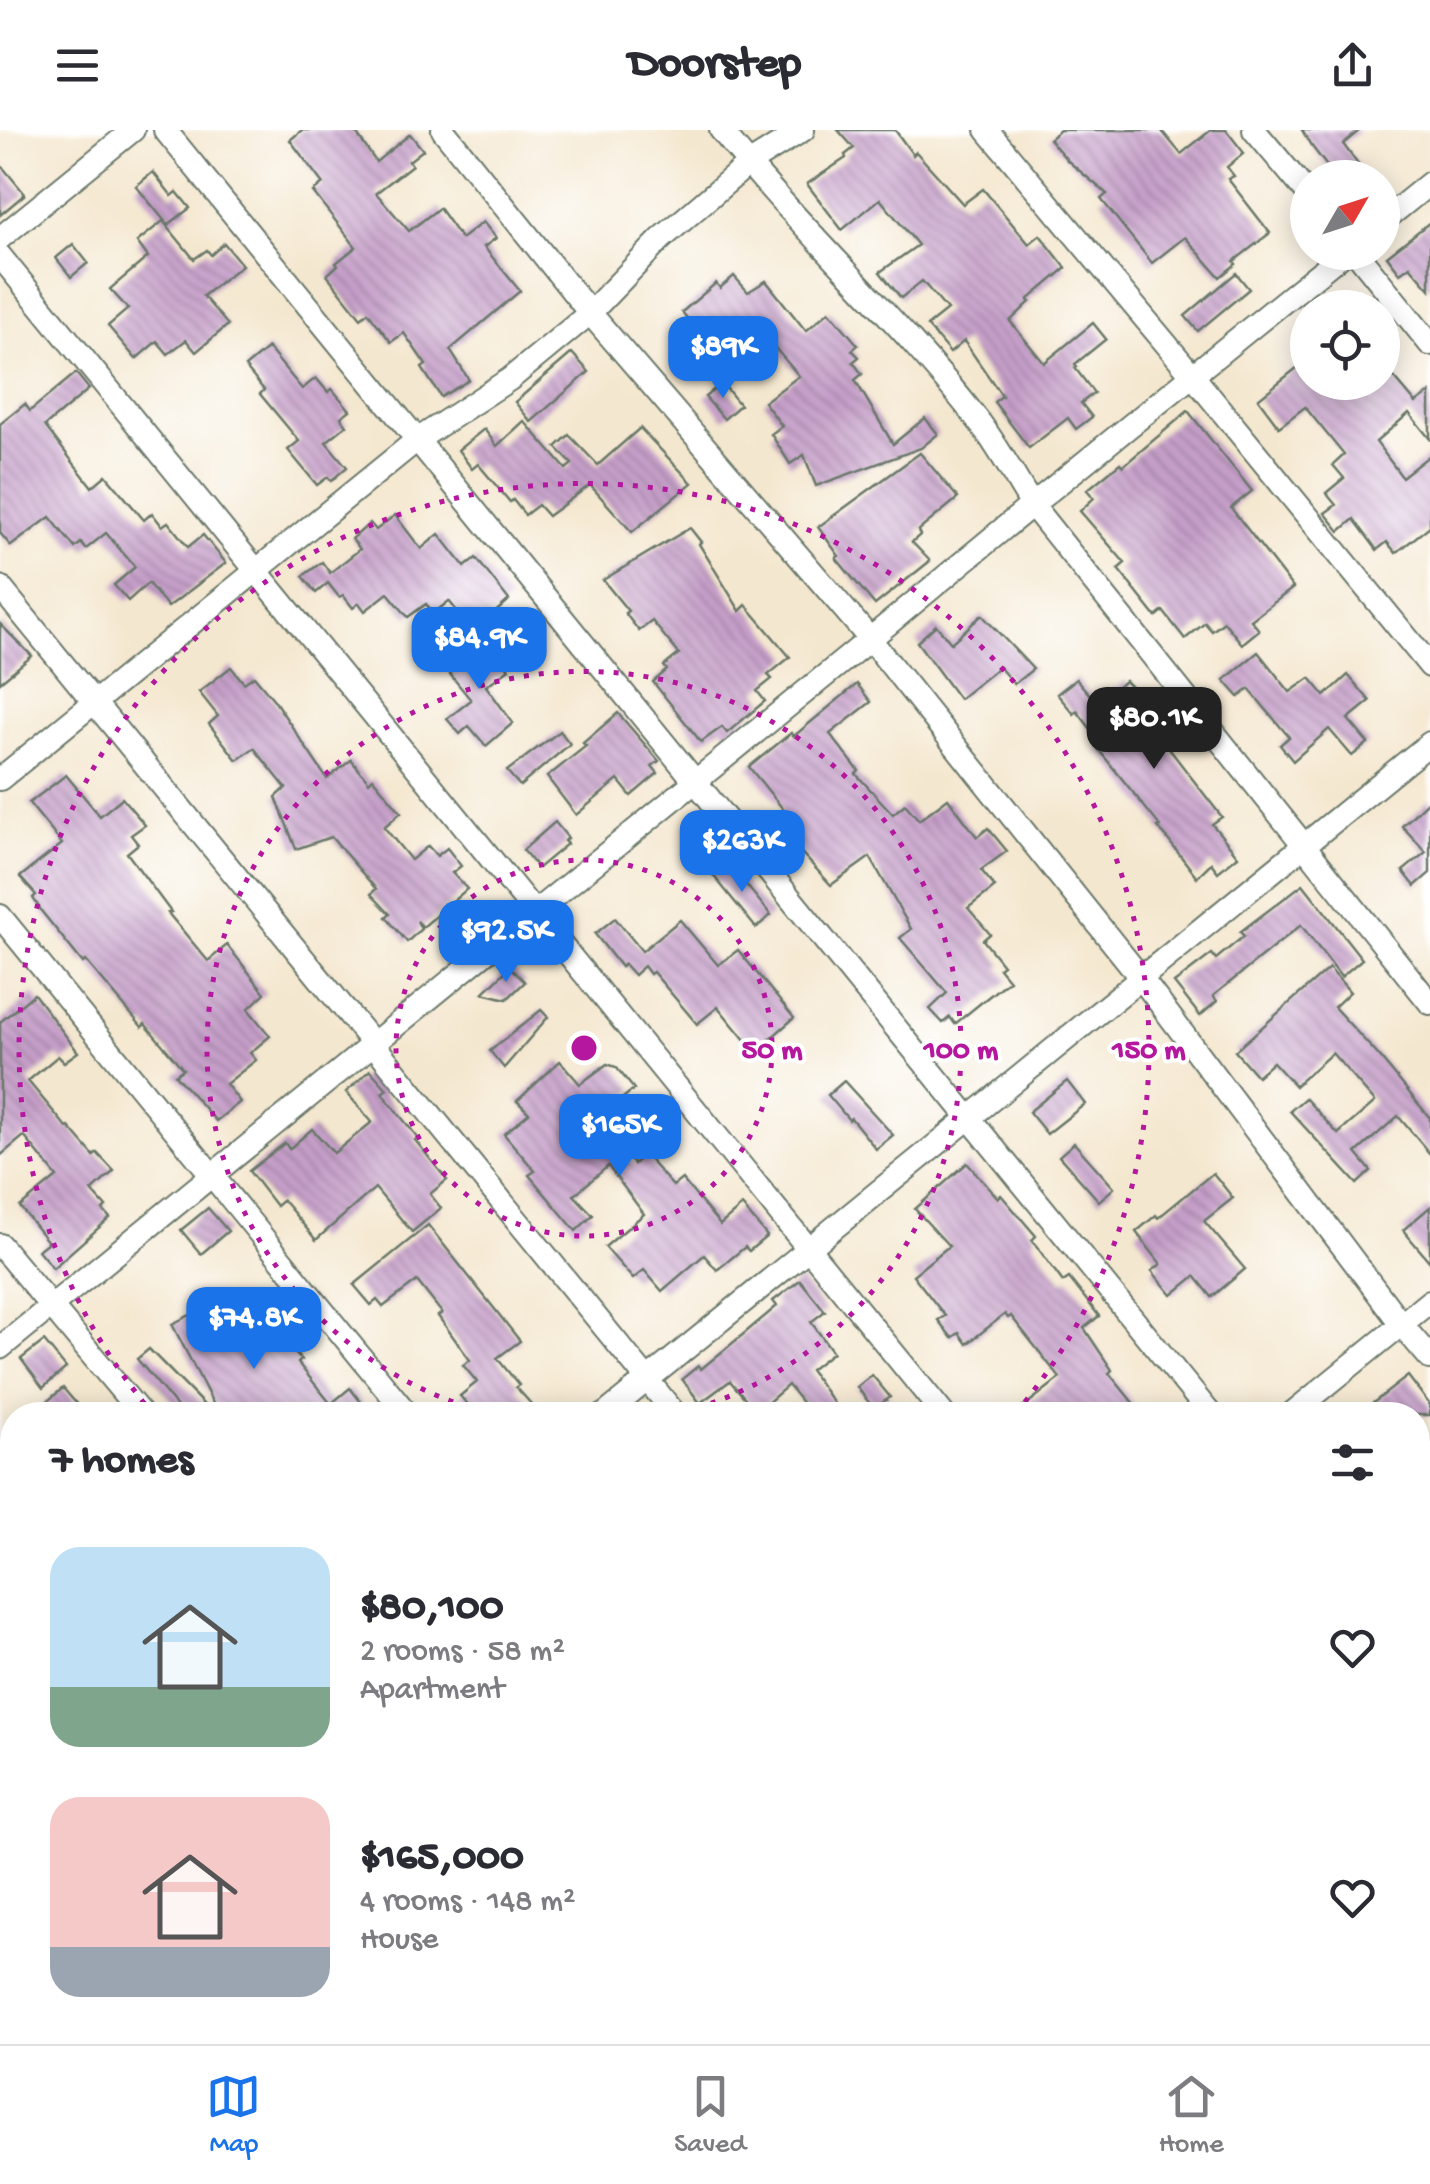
<!DOCTYPE html>
<meta charset="utf-8">
<style>
body{margin:0;font-family:"Gochi Hand",sans-serif;background:#f2f2f3;color:#2b2b33;height:100vh;display:flex;flex-direction:column;font-size:38px;white-space:nowrap}
*{box-sizing:border-box;margin:0}
p{font-size:32px;color:#7c7c81}
.icon{flex:none;width:55px;height:55px;fill:none;stroke:currentColor;stroke-width:2;stroke-linecap:round;stroke-linejoin:round}
.map{position:relative;flex:1;overflow:hidden}
.side{position:absolute;left:0px;top:1272px;width:1430px;height:642px;display:flex;flex-direction:column;background:#fff;border-radius:40px 40px 0 0;box-shadow:0 5px 25px #0003}
.side>*{flex:none}
.needle{width:65px;rotate:51deg}
.tools{position:absolute;left:1290px;top:30px;display:grid;gap:20px}
.tools a{display:grid;place-items:center;width:110px;height:110px;border-radius:50%;background:#fff;box-shadow:0 5px 25px #0003;font-size:50px}
.price{position:absolute;translate:-50% -85px;padding:0 22px;border-radius:20px;background:#1a73e8;color:#fff;font-size:32px;line-height:65px;filter:drop-shadow(0 2px 5px #0008)}
.price::after{content:'';position:absolute;left:50%;top:60px;width:30px;height:22px;margin-left:-15px;background:inherit;clip-path:polygon(0 0,100% 0,50% 100%)}
.price.selected{background:#222;color:#fff}
ul{padding:0;list-style:none}
li{display:flex;align-items:center;gap:30px;height:250px;padding:0 50px}
li span{display:grid;place-items:center;flex:none;width:280px;height:200px;border-radius:30px;color:#555}
li>.icon{margin-inline-start:auto}
span .icon{width:120px;height:120px;fill:#fffc;stroke-width:1}
li b{font-size:42px}
h2{display:flex;justify-content:space-between;align-items:center;height:120px;padding:0 50px;font-size:42px}
header{display:flex;justify-content:space-between;align-items:center;height:130px;padding:0 50px;background:#fff;font-size:45px;font-weight:700}
.dock{display:flex;justify-content:space-around;align-items:center;height:140px;border-top:2px solid #e1e1e2;background:#fff;font-size:28px;color:#7c7c81}
.dock a{display:grid;justify-items:center;gap:5px}
.dock .selected{color:#1a73e8}
.map>svg:first-child{display:block}
.building{fill:url(#building-back-hatch)}
.lines{fill:none;stroke-linecap:round;stroke-linejoin:round}
.street-casing{stroke:#6a786a;stroke-width:26}
.street{stroke:#fff;stroke-width:22}
.ring{fill:none;stroke:#b5179e;stroke-width:5;stroke-dasharray:5 10}
.centre{fill:#b5179e;stroke:#fff;stroke-width:5}
.ring-label{font-size:30px;text-anchor:middle;font-weight:bold;fill:#b5179e;stroke:#fff;stroke-width:8;stroke-linejoin:round;paint-order:stroke}
</style>
<header><svg class="icon" aria-label="menu" viewBox="0 0 24 24"><path d="M4 6h16M4 12h16M4 18h16"/></svg>Doorstep<svg class="icon" aria-label="share" viewBox="0 0 24 24"><path d="M12 15V3M7 8l5-5 5 5M5 13v7h14v-7"/></svg></header>
<div class="map">
<svg width="1430" height="1914" viewBox="0 0 1430 1914">
<defs>
<pattern id="building-back-hatch" width="6" height="6" patternUnits="userSpaceOnUse" patternTransform="scale(2.5)"><rect width="6" height="6" fill="#c69fc9"/><path d="M-1 5l2 2M0 0l6 6M5-1l2 2" fill="none" stroke="#a083a4"/></pattern>
</defs>
<rect width="100%" height="100%" fill="#fff"/>
<filter id="ink" filterUnits="userSpaceOnUse"><feTurbulence type="fractalNoise" baseFrequency=".01" numOctaves="2"/><feDisplacementMap in="SourceGraphic" scale="20" xChannelSelector="R" yChannelSelector="G"/><feConvolveMatrix kernelMatrix="1 2 1 2 8 2 1 2 1" color-interpolation-filters="sRGB"/></filter>
<filter id="wash" filterUnits="userSpaceOnUse"><feTurbulence type="fractalNoise" baseFrequency=".0048" numOctaves="4" result="noise"/><feDisplacementMap in="SourceGraphic" scale="40" xChannelSelector="R" yChannelSelector="G"/><feGaussianBlur stdDeviation="2.25" result="paint"/><feColorMatrix in="noise" values="0 0 0 0 0 0 0 0 0 0 0 0 0 0 0 0 0 1.4 0 .05"/><feComposite in="paint" operator="in"/></filter>
<g filter="url(#wash)">
<rect width="100%" height="100%" fill="#f4e7cf"/>
<g id="blocks">
<g class="building">
<polygon points="302,0 354,0 376,32 410,4 423,20 409,31 412,35 376,63 409,101 439,78 461,109 483,92 496,108 484,117 520,161 450,220 469,250 441,267 422,238 426,235 404,203 391,212 368,182 361,188 327,145 338,135 336,133 356,117 313,62 323,54 290,10"/>
<polygon points="838,0 895,0 913,25 916,22 963,74 983,59 1029,114 1040,105 1066,138 1028,170 1030,172 1010,191 1044,233 1093,193 1106,209 1075,234 1077,237 1075,238 1094,263 1081,273 1092,287 1076,299 1068,288 1029,318 994,272 1002,266 964,211 950,223 927,196 947,180 922,151 901,168 880,142 918,115 880,69 842,100 807,54 846,28 845,25 854,18"/>
<polygon points="1060,0 1161,0 1181,24 1211,0 1226,0 1244,23 1227,37 1234,46 1228,49 1270,103 1234,131 1236,134 1220,147 1185,107 1152,133 1101,69 1107,64 1068,31 1049,9"/>
<polygon points="1302,0 1360,0 1343,14 1368,48 1336,48 1310,14"/>
<polygon points="0,34 25,64 0,85"/>
<polygon points="153,42 172,66 177,62 190,78 168,95 136,56"/>
<polygon points="163,91 194,129 207,120 211,125 224,113 242,135 203,166 228,195 196,222 186,210 168,224 157,211 136,229 108,196 128,179 110,159 148,127 137,112"/>
<polygon points="1430,92 1430,159 1410,136 1400,143 1387,126"/>
<polygon points="73,114 88,133 71,147 56,128"/>
<polygon points="1236,143 1249,159 1198,201 1185,186"/>
<polygon points="734,146 748,162 766,151 806,201 829,181 858,215 852,220 859,227 853,232 862,244 855,250 893,314 925,288 938,304 921,318 816,356 804,325 790,334 771,304 782,296 764,272 799,246 764,205 746,221 728,200 717,210 705,196 698,201 682,182 716,153 720,158"/>
<polygon points="268,218 302,259 316,248 328,262 332,259 350,280 341,287 347,295 326,312 347,337 331,351 328,347 317,355 288,320 299,311 260,264 264,260 245,237"/>
<polygon points="572,223 589,242 531,292 515,272"/>
<polygon points="1308,229 1308,252 1382,252 1382,233 1416,273 1430,263 1430,309 1409,283 1376,312 1402,347 1430,325 1430,396 1396,423 1387,412 1377,420 1354,389 1340,401 1325,383 1336,375 1326,363 1344,348 1333,335 1344,325 1305,277 1279,297 1258,269"/>
<polygon points="76,243 89,259 45,296 92,357 106,345 144,390 152,383 162,396 168,392 188,417 203,405 226,433 168,477 148,453 128,471 114,455 135,437 106,403 86,419 81,413 75,418 50,387 11,416 0,403 0,294 25,274 30,281"/>
<polygon points="722,253 740,275 724,289 705,267"/>
<polygon points="1188,281 1252,361 1231,378 1293,458 1251,490 1259,500 1242,514 1224,492 1212,501 1205,493 1185,509 1163,481 1156,487 1118,439 1125,433 1080,381 1094,368 1087,360 1120,333 1123,336"/>
<polygon points="524,291 566,339 572,334 556,317 569,305 598,335 640,298 692,353 632,402 590,355 548,386 538,375 525,385 513,370 510,372 478,334 472,339 458,320 484,299 497,316"/>
<polygon points="920,323 958,368 918,401 920,405 912,412 930,431 875,475 836,428 839,426 818,397"/>
<polygon points="395,385 421,419 439,404 465,437 476,428 509,470 490,487 492,490 474,503 449,471 434,483 426,474 408,487 388,463 365,481 359,473 353,478 343,465 339,467 328,453 316,463 303,446 322,432 330,443 360,419 352,409 370,393 376,400"/>
<polygon points="690,398 701,412 699,414 740,481 746,475 790,527 768,545 772,549 757,561 765,571 727,603 722,597 701,612 653,552 667,540 664,536 679,524 652,491 639,501 625,483 628,481 603,450"/>
<polygon points="982,485 1033,539 1014,554 999,537 959,569 917,512 936,495 951,513"/>
<polygon points="0,494 32,526 0,552"/>
<polygon points="484,507 509,539 486,556 513,593 486,616 469,596 460,604 447,589 471,570 445,538"/>
<polygon points="1258,522 1290,562 1310,548 1325,566 1348,545 1370,571 1348,589 1368,613 1352,626 1329,599 1293,631 1280,615 1289,607 1249,559 1239,567 1224,550"/>
<polygon points="231,537 244,553 254,546 274,570 327,649 351,630 369,652 373,648 401,682 384,697 411,730 428,716 437,726 447,718 461,736 452,743 467,759 423,797 417,791 421,799 407,812 386,787 390,784 371,764 376,759 331,707 296,719 276,667 286,658 254,618 237,630 209,594 218,586 199,562"/>
<polygon points="1076,549 1098,574 1125,551 1156,582 1180,611 1170,620 1222,687 1212,694 1238,726 1218,742 1211,733 1197,747 1158,697 1160,696 1098,619 1104,616 1077,581 1074,584 1057,564"/>
<polygon points="857,554 871,572 830,604 859,641 856,644 893,684 905,674 919,690 948,668 977,707 988,698 1007,721 981,740 995,757 968,778 990,804 983,810 1003,835 999,838 1009,850 955,894 950,887 943,893 930,879 947,863 900,808 911,799 870,727 831,755 795,716 793,718 770,689 783,679 749,637 791,603 794,606"/>
<polygon points="618,583 659,631 652,636 658,643 631,666 618,650 576,685 547,647 586,616 583,613"/>
<polygon points="560,601 570,614 520,656 507,641"/>
<polygon points="66,645 100,686 122,668 145,695 131,705 138,714 127,723 171,782 168,783 208,831 227,815 265,863 248,879 270,906 250,923 256,930 226,954 240,972 216,991 175,945 183,939 145,894 142,897 86,831 83,833 42,782 33,768 36,765 20,747 62,714 29,673"/>
<polygon points="1430,669 1430,743 1415,756 1403,741 1426,722 1402,696"/>
<polygon points="555,692 568,708 564,711 567,714 538,738 523,720"/>
<polygon points="728,733 771,785 756,798 713,745"/>
<polygon points="1303,754 1362,829 1341,847 1301,795 1213,866 1217,871 1200,886 1174,853 1212,824 1216,829 1244,806 1240,802"/>
<polygon points="615,788 642,821 680,790 718,835 738,820 794,888 755,922 718,877 697,894 653,842 650,844 644,836 634,845 624,834 621,837 595,804"/>
<polygon points="510,837 525,852 507,869 483,863"/>
<polygon points="1329,838 1350,862 1334,877 1379,926 1430,988 1430,1024 1398,986 1356,1023 1371,1041 1357,1054 1290,981 1305,968 1338,1004 1375,972 1332,923 1295,956 1273,932 1257,946 1235,921"/>
<polygon points="34,864 78,922 64,932 58,926 28,951 67,998 69,997 94,1026 97,1023 114,1041 92,1061 106,1077 103,1080 110,1088 53,1138 38,1120 48,1112 20,1077 57,1047 24,1006 0,1026 0,892"/>
<polygon points="541,880 548,887 504,938 490,921"/>
<polygon points="560,931 580,954 607,934 616,937 634,959 598,988 634,1034 644,1024 673,1056 682,1049 720,1095 742,1076 767,1106 749,1121 745,1117 717,1140 704,1125 662,1161 644,1140 633,1149 605,1117 644,1084 608,1036 574,1065 593,1085 576,1101 529,1045 535,1041 504,1004 529,983 517,971"/>
<polygon points="370,940 387,959 382,963 418,1008 415,1010 447,1050 430,1064 441,1078 412,1102 375,1058 316,1110 283,1070 276,1076 249,1041 285,1013 289,1019 312,999 334,1023 372,992 346,962"/>
<polygon points="844,951 893,1005 876,1019 851,988 849,990 828,965"/>
<polygon points="1067,951 1085,974 1047,1004 1029,982"/>
<polygon points="1074,1013 1114,1058 1099,1071 1059,1026"/>
<polygon points="967,1033 998,1068 1001,1065 1036,1106 1032,1110 1063,1152 1069,1148 1099,1186 1084,1198 1112,1240 1109,1243 1143,1285 1013,1285 1060,1248 1011,1186 1008,1188 1005,1184 967,1214 959,1203 952,1208 938,1190 945,1186 913,1145 949,1116 915,1079"/>
<polygon points="1213,1043 1233,1068 1204,1091 1245,1139 1212,1167 1195,1146 1172,1165 1152,1141 1161,1134 1136,1102 1156,1085 1158,1088"/>
<polygon points="1430,1077 1430,1132 1403,1100"/>
<polygon points="208,1078 228,1101 201,1124 181,1100"/>
<polygon points="428,1095 520,1211 497,1228 519,1255 516,1257 541,1285 477,1285 460,1266 477,1252 463,1235 470,1230 438,1186 442,1183 417,1151 383,1177 377,1170 371,1175 354,1155"/>
<polygon points="800,1150 825,1181 811,1192 833,1222 810,1240 842,1285 812,1285 788,1255 757,1282 730,1251 700,1273 682,1249 698,1236 701,1239 746,1202 777,1176 773,1171"/>
<polygon points="209,1171 243,1215 262,1199 266,1204 272,1200 285,1217 288,1215 301,1230 298,1233 331,1274 350,1258 371,1285 219,1285 172,1194 194,1183"/>
<polygon points="44,1211 66,1238 43,1258 21,1229"/>
<polygon points="149,1219 203,1274 189,1285 184,1285 137,1229"/>
<polygon points="872,1245 890,1267 874,1279 857,1257"/>
<polygon points="1408,1246 1430,1275 1430,1285 1382,1285 1373,1273"/>
<polygon points="63,1258 86,1285 31,1285"/>
</g>
</g>
</g>
<g filter="url(#ink)">
<use href="#blocks" fill-opacity="0" stroke="#6a786a" stroke-width="2.5"/>
<g class="lines">
<defs>
<g id="street">
<polyline points="165,0 1211,1285"/>
<polyline points="443,0 590,183 870,509 1141,848 1401,1194 1430,1228"/>
<path d="M721,0C800,99 895,185 974,285C996,312 1013,345 1032,375L1430,873"/>
<polyline points="987,0 1193,246 1430,536"/>
<polyline points="1254,0 1308,64"/>
<polyline points="1382,92 1430,53"/>
<polyline points="0,108 133,0"/>
<polyline points="1356,122 1430,214"/>
<polyline points="0,126 944,1285"/>
<polyline points="0,457 676,1285"/>
<polyline points="0,649 417,310 510,249 590,183 661,109 748,34 803,0"/>
<polyline points="0,786 408,1285"/>
<polyline points="0,1115 142,1285"/>
<polyline points="0,1218 870,509 1032,375 1345,122"/>
<polyline points="604,1285 1430,613"/>
<polyline points="1290,1285 1430,1171"/>
<polyline points="0,1446 12,1461"/>
<polyline points="1418,1539 1430,1554"/>
<polyline points="1418,1753 1430,1743"/>
<polyline points="0,1777 12,1766"/>
<polyline points="0,1786 12,1801"/>
<polyline points="1418,1867 1430,1883"/>
<polyline points="98,1902 108,1914"/>
<polyline points="371,1902 381,1914"/>
<polyline points="641,1902 650,1914"/>
<polyline points="908,1902 918,1914"/>
<polyline points="1177,1902 1186,1914"/>
<polyline points="519,1914 533,1902"/>
<polyline points="1218,1914 1233,1902"/>
</g>
</defs>
<use href="#street" class="street-casing"/>
<use href="#street" class="street"/>
</g>
</g>
<g class="ring">
<circle cx="584" cy="918" r="188"/>
<path d="M496 1285A377 377 0 1 1 672 1285"/>
<path d="M154 1285A565 565 0 1 1 1014 1285"/>
</g>
<circle cx="584" cy="918" r="15" class="centre"/>
<g class="ring-label">
<text x="772" y="928">50 m</text>
<text x="961" y="928">100 m</text>
<text x="1149" y="928">150 m</text>
</g>
</svg>
<div class="tools">
<a><svg class="needle" viewBox="-14 -14 28 28"><path d="M0-13l5 13h-10z" fill="#e53935"/><path d="M0 13l5-13h-10z" fill="#7c7c81"/></svg></a>
<a><svg class="icon" aria-label="locate" viewBox="0 0 24 24"><circle cx="12" cy="12" r="6"/><path d="M12 2v4M12 18v4M2 12h4M18 12h4"/></svg></a>
</div>
<b class="price" style="left:723px;top:271px">$89K</b>
<b class="price" style="left:479px;top:562px">$84.9K</b>
<b class="price selected" style="left:1154px;top:642px">$80.1K</b>
<b class="price" style="left:742px;top:765px">$263K</b>
<b class="price" style="left:506px;top:855px">$92.5K</b>
<b class="price" style="left:620px;top:1049px">$165K</b>
<b class="price" style="left:254px;top:1242px">$74.8K</b>
<section class="side">
<h2>7 homes<svg class="icon" aria-label="filters" viewBox="0 0 24 24"><path d="M4 7h16M4 17h16"/><circle cx="9" cy="7" r="2"/><circle cx="15" cy="17" r="2"/></svg></h2>
<ul>
<li><span style="background:linear-gradient(#bfe0f5 70%,#7fa58c 0)"><svg class="icon" aria-label="home" viewBox="0 0 24 24"><path d="M3 11l9-7 9 7M6 9v11h12V9"/></svg></span><div><b>$80,100</b><p>2 rooms · 58 m²</p><p>Apartment</p></div><svg class="icon" aria-label="heart" viewBox="0 0 24 24"><path d="M12 20l-8-8c-3-5 5-10 8-4 3-6 11-1 8 4z"/></svg></li>
<li><span style="background:linear-gradient(#f6c9c9 75%,#9aa5b1 0)"><svg class="icon" aria-label="home" viewBox="0 0 24 24"><path d="M3 11l9-7 9 7M6 9v11h12V9"/></svg></span><div><b>$165,000</b><p>4 rooms · 148 m²</p><p>House</p></div><svg class="icon" aria-label="heart" viewBox="0 0 24 24"><path d="M12 20l-8-8c-3-5 5-10 8-4 3-6 11-1 8 4z"/></svg></li>
</ul>
</section>
</div>
<nav class="dock">
<a class="selected"><svg class="icon" aria-label="map" viewBox="0 0 24 24"><path d="M3 6l6-2 6 2 6-2v14l-6 2-6-2-6 2zM9 4v14M15 6v14"/></svg>Map</a>
<a><svg class="icon" aria-label="saved" viewBox="0 0 24 24"><path d="M7 4h10v16l-5-4-5 4z"/></svg>Saved</a>
<a><svg class="icon" aria-label="home" viewBox="0 0 24 24"><path d="M3 11l9-7 9 7M6 9v11h12V9"/></svg>Home</a>
</nav>
